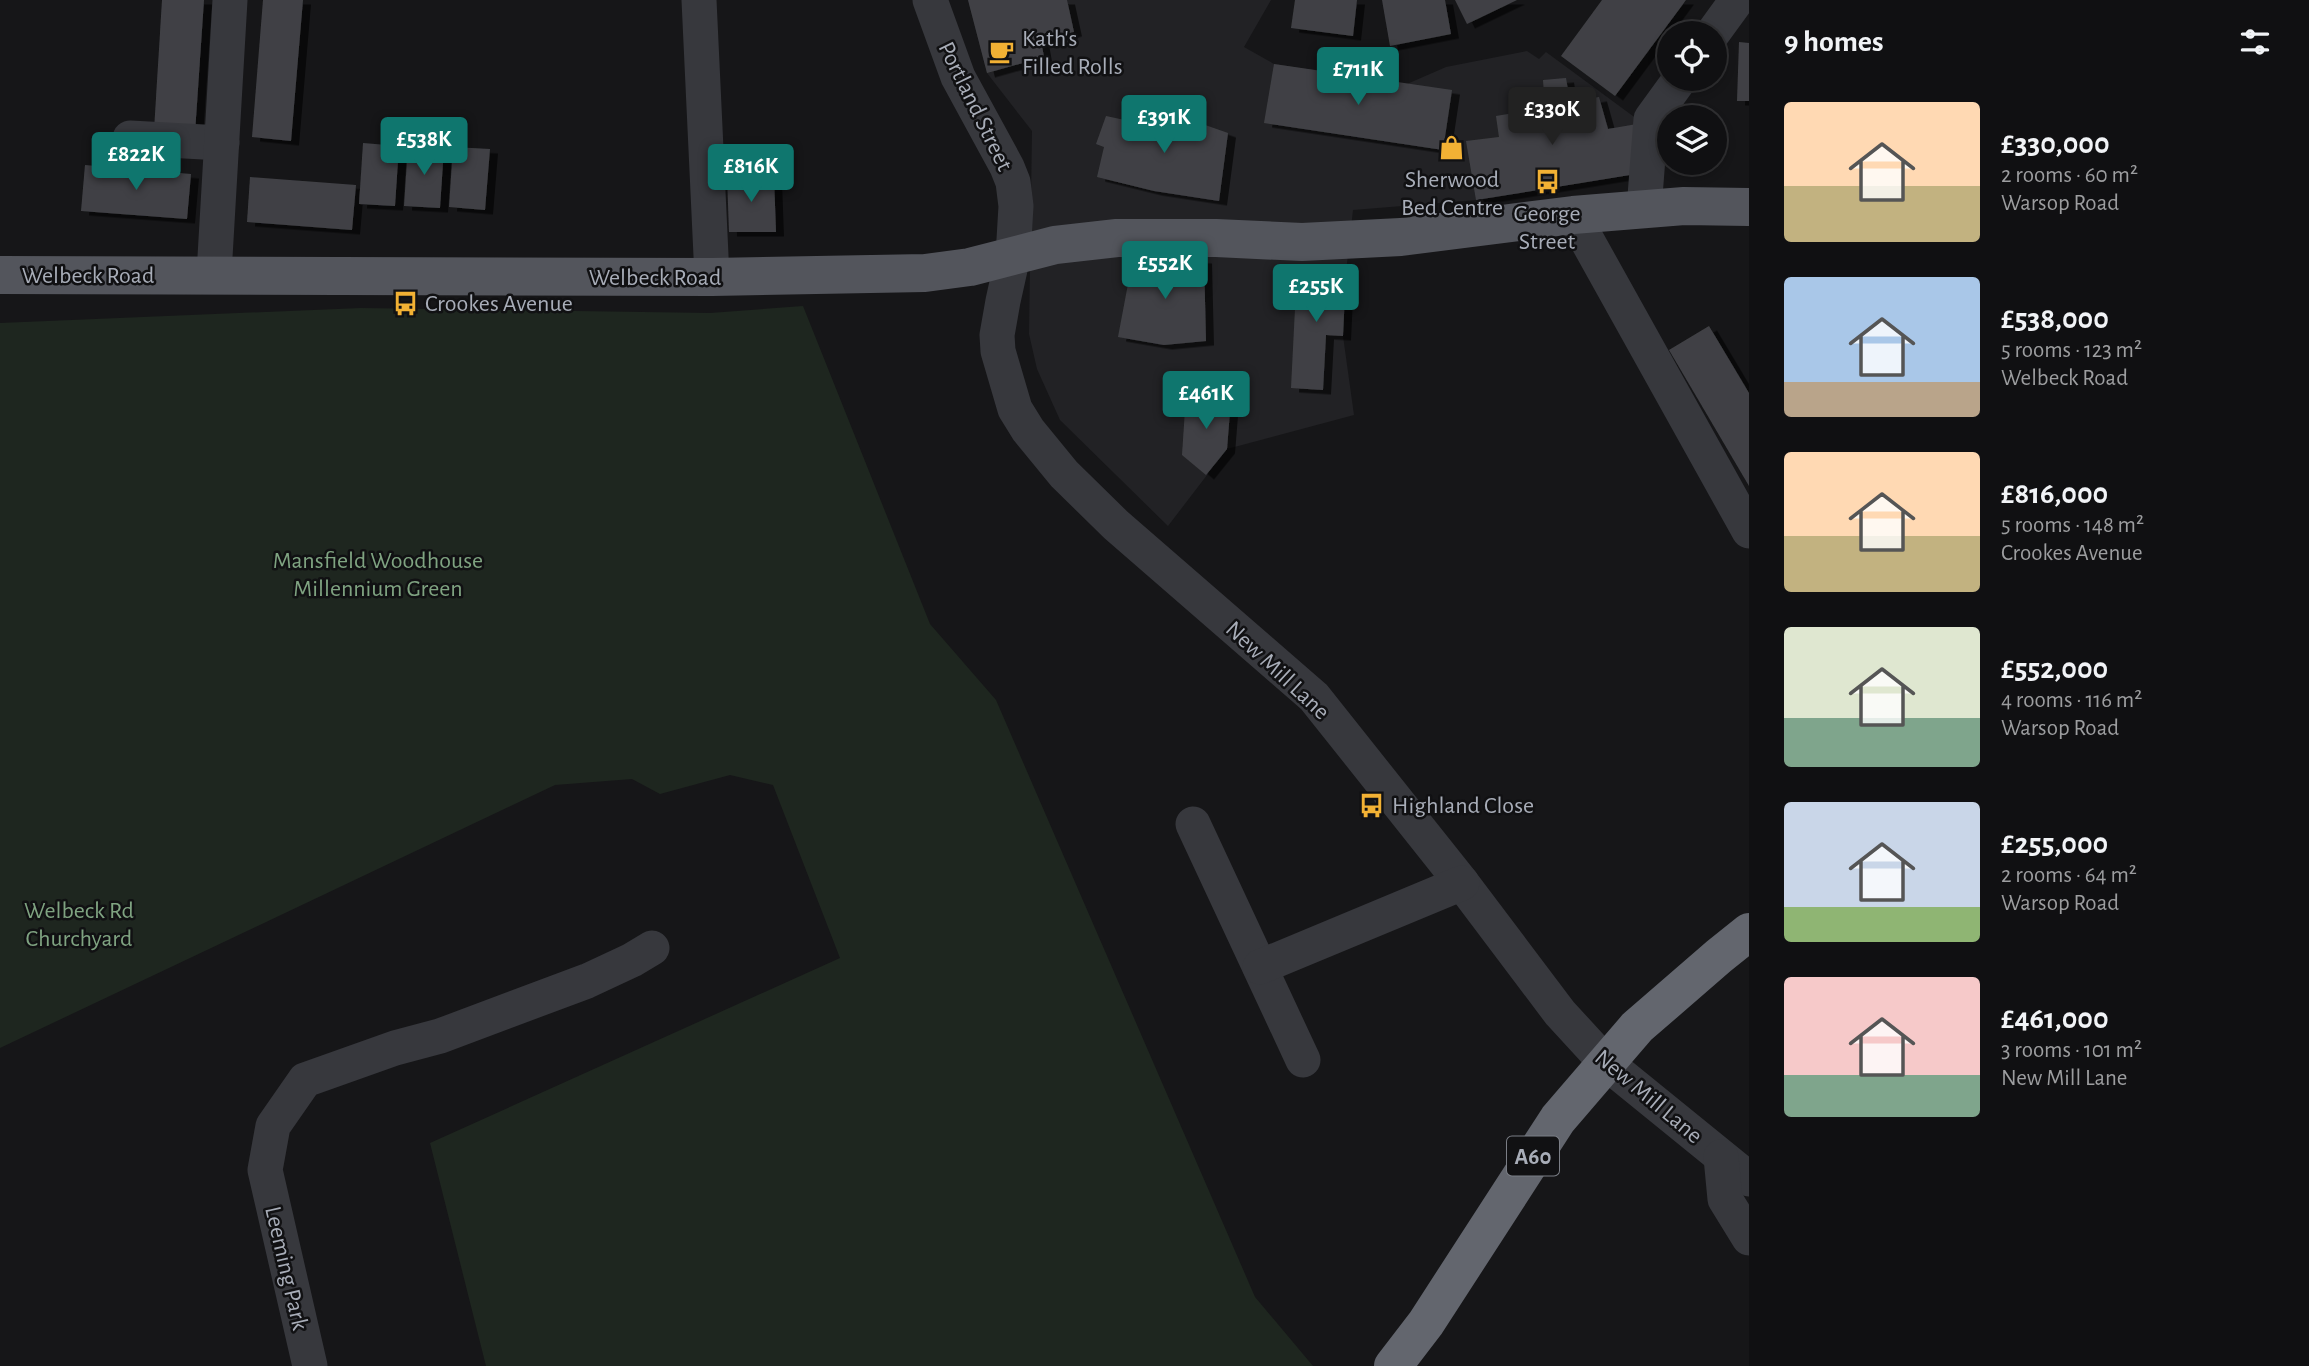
<!DOCTYPE html>
<meta charset="utf-8">
<style>
body{margin:0;font-family:"Alegreya Sans",sans-serif;background:#1e1e20;color:#f1f3f6;height:100vh;display:flex;flex-direction:column;font-size:26px;white-space:nowrap}
*{box-sizing:border-box;margin:0}
p{font-size:23px;color:#9c9d9f}
.icon{flex:none;width:38px;height:38px;fill:none;stroke:currentColor;stroke-width:2;stroke-linecap:round;stroke-linejoin:round}
.map{position:relative;flex:1;overflow:hidden}
.details{display:flex;flex-direction:column;background:#101012;width:560px}
.details>*{flex:none}
.controls{position:absolute;left:1657px;top:21px;display:grid;gap:14px}
.controls a{display:grid;place-items:center;width:70px;height:70px;border-radius:50%;background:#101012;box-shadow:0 4px 10px #0003,0 0 0 2px #303032;font-size:35px}
.price{position:absolute;translate:-50% -60px;padding:0 16px;border-radius:7px;background:#0f766e;color:#fff;font-size:23px;line-height:46px;filter:drop-shadow(0 2px 4px #0008)}
.price::after{content:'';position:absolute;left:50%;top:42px;width:21px;height:16px;margin-left:-10px;background:inherit;clip-path:polygon(0 0,100% 0,50% 100%)}
.price.selected{background:#222;color:#fff}
ul{padding:0;list-style:none}
li{display:flex;align-items:center;gap:21px;height:175px;padding:0 35px}
li span{display:grid;place-items:center;flex:none;width:196px;height:140px;border-radius:7px;color:#555}
li>.icon{margin-inline-start:auto}
span .icon{width:84px;height:84px;fill:#fffc;stroke-width:1}
li b{font-size:30px}
h2{display:flex;justify-content:space-between;align-items:center;height:84px;padding:0 35px;font-size:30px}
main{display:flex;flex:1;min-height:0}
.map>svg:first-child{display:block}
.built{fill:#222225}
.green{fill:#1e261f}
.building{fill:#404145;filter:url(#shadow)}
.lines{fill:none;stroke-linecap:round;stroke-linejoin:round}
.minor{stroke:#37383d;stroke-width:35}
.major{stroke:#53555c;stroke-width:38}
.highway{stroke:#63666e;stroke-width:38}
.labels{text-anchor:middle;stroke-width:5;stroke-linejoin:round;paint-order:stroke}
.shield{fill:#111113;stroke:#7b7e86;stroke-width:2}
.shield-label{font-size:23px;font-weight:bold;fill:#a8adb8}
.poi-label{font-size:24px;fill:#a8adb8;stroke:#111113;text-anchor:start}
.street-label{font-size:24px;fill:#a8adb8;stroke:#111113}
.park-label{font-size:24px;fill:#7fa381;stroke:#111113}
</style>
<main>
<div class="map">
<svg width="1749" height="1366" viewBox="0 0 1749 1366">
<defs>
<filter id="shadow"><feDropShadow dx="8" dy="4.5" stdDeviation="0" flood-color="#0009"/></filter>
</defs>
<rect width="100%" height="100%" fill="#161618"/>
<polygon class="built" points="968,0 1271,0 1244,47 1274,64 1407,84 1446,67 1527,51 1539,59 1546,52 1637,119 1636,174 1476,200 1353,210 1346,272 1343,336 1354,415 1227,449 1168,526 1060,420 1037,369 1029,334 1032,131 987,73"/>
<polygon class="green" points="803,306 930,624 996,700 1255,1297 1313,1366 486,1366 430,1143 840,958 773,785 730,775 660,794 632,779 555,785 0,1048 0,323 361,308 710,313"/>
<g class="building">
<polygon points="162,0 204,0 195,133 154,130"/>
<polygon points="263,0 303,0 291,141 252,137"/>
<polygon points="968,0 1067,0 1074,32 1041,40 1044,57 987,73"/>
<polygon points="1295,0 1357,0 1353,36 1291,28"/>
<polygon points="1382,0 1445,0 1451,34 1390,46"/>
<polygon points="1455,0 1517,0 1467,24"/>
<polygon points="1602,0 1686,0 1615,96 1561,56"/>
<polygon points="1739,42 1749,43 1749,101 1737,101"/>
<polygon points="1274,64 1452,90 1443,150 1264,123"/>
<polygon points="1566,78 1570,102 1599,97 1608,129 1637,124 1636,174 1476,200 1466,141 1499,137 1496,116 1545,108 1543,80"/>
<polygon points="1148,105 1228,133 1219,201 1154,191 1097,177 1104,147 1096,144 1106,116 1143,124"/>
<polygon points="363,143 399,146 395,206 359,204"/>
<polygon points="408,145 444,148 440,208 404,206"/>
<polygon points="453,147 490,149 485,210 449,207"/>
<polygon points="85,165 191,174 187,219 81,211"/>
<polygon points="727,176 774,177 776,232 729,232"/>
<polygon points="250,177 356,185 352,230 247,222"/>
<polygon points="1168,257 1204,259 1206,341 1164,345 1118,337 1128,284 1125,262"/>
<polygon points="1297,269 1346,272 1343,336 1326,335 1323,390 1291,388"/>
<polygon points="1709,326 1749,393 1749,486 1669,350"/>
<polygon points="1186,395 1231,399 1227,449 1206,475 1182,455"/>
</g>
<g class="lines">
<g class="minor">
<polyline points="699,0 712,277"/>
<polyline points="930,0 958,77 1007,167 1013,182 1016,206 1013,256 1003,301 997,335 998,351 1015,409 1028,430 1064,474 1116,525 1314,697 1462,883 1560,1013 1605,1062 1749,1179"/>
<polyline points="1713,33 1737,0"/>
<polyline points="130,138 222,143"/>
<polyline points="1644,209 1651,119 1680,79"/>
<polyline points="1573,215 1749,531"/>
<polyline points="214,274 230,0"/>
<polyline points="1193,824 1303,1060"/>
<polyline points="1260,967 1462,883"/>
<polyline points="1721,1157 1725,1199 1749,1238"/>
<polyline points="310,1366 265,1170 273,1126 305,1080 395,1048 440,1036 587,981 632,960 652,948"/>
</g>
<polyline class="major" points="0,275 712,277 925,273 970,267 1055,245 1117,238 1216,238 1302,242 1401,237 1573,215 1684,206 1749,207"/>
<polyline class="highway" points="1393,1366 1426,1323 1558,1119 1637,1027 1719,956 1749,932"/>
</g>
<defs>
<symbol id="cafe-bare" viewBox="-9 -9 18 18"><path d="M-5.5-4.5H6V0H3Q3 3.5 0 3.5H-2.5Q-5.5 3.5-5.5 0ZM3-3.2v2h1.7v-2ZM-6 4.5H4V6H-6Z" fill="#f2b134" stroke="#111113" stroke-width="2.5" paint-order="stroke"/></symbol>
<symbol id="shop-bare" viewBox="-9 -9 18 18"><path d="M-5-2.5h2.3a2.7 3.5 0 0 1 5.4 0H5L5.5 6h-11ZM-1.5-2.5h3a1.5 2.3 0 0 0-3 0Z" fill="#f2b134" stroke="#111113" stroke-width="2.5" paint-order="stroke"/></symbol>
<symbol id="bus-bare" viewBox="-9 -9 18 18"><path d="M-5-6H5V4H4V6H2V4H-2V6H-4V4H-5ZM-3.5-4V0h7V-4ZM-3.5 1.2v1.5H-2V1.2ZM2 1.2v1.5H3.5V1.2Z" fill="#f2b134" stroke="#111113" stroke-width="2.5" paint-order="stroke"/></symbol>
</defs>
<g fill-rule="evenodd">
<use href="#cafe-bare" x="984" y="34" width="35" height="35"/>
<use href="#shop-bare" x="1434" y="130" width="35" height="35"/>
<use href="#bus-bare" x="1530" y="164" width="35" height="35"/>
<use href="#bus-bare" x="388" y="286" width="35" height="35"/>
<use href="#bus-bare" x="1354" y="788" width="35" height="35"/>
</g>
<g class="labels">
<rect class="shield" x="1507" y="1136.5" width="52" height="39" rx="5"/>
<g class="shield-label">
<text x="1533" y="1164">A60</text>
</g>
<g class="poi-label">
<text x="1022" y="46">Kath's<tspan x="1022" dy="28">Filled Rolls</tspan></text>
<text x="1452" y="187" text-anchor="middle">Sherwood<tspan x="1452" dy="28">Bed Centre</tspan></text>
<text x="1547" y="221" text-anchor="middle">George<tspan x="1547" dy="28">Street</tspan></text>
<text x="425" y="311">Crookes Avenue</text>
<text x="1392" y="813">Highland Close</text>
</g>
<g class="street-label">
<text transform="translate(976 106) rotate(64)" y="8">Portland Street</text>
<text x="88" y="283">Welbeck Road</text>
<text x="655" y="285">Welbeck Road</text>
<text transform="translate(1278 670) rotate(43)" y="8">New Mill Lane</text>
<text transform="translate(1649 1096) rotate(40)" y="8">New Mill Lane</text>
<text transform="translate(287 1268) rotate(77)" y="8">Leeming Park</text>
</g>
<g class="park-label">
<text x="378" y="568">Mansfield Woodhouse<tspan x="378" dy="28">Millennium Green</tspan></text>
<text x="79" y="918">Welbeck Rd<tspan x="79" dy="28">Churchyard</tspan></text>
</g>
</g>
</svg>
<div class="controls">
<a><svg class="icon" aria-label="locate" viewBox="0 0 24 24"><circle cx="12" cy="12" r="6"/><path d="M12 2v4M12 18v4M2 12h4M18 12h4"/></svg></a>
<a><svg class="icon" aria-label="layers" viewBox="0 0 24 24"><path d="M12 4l9 5-9 5-9-5zM3 14l9 5 9-5"/></svg></a>
</div>
<b class="price" style="left:1358px;top:107px">£711K</b>
<b class="price selected" style="left:1552px;top:147px">£330K</b>
<b class="price" style="left:1164px;top:155px">£391K</b>
<b class="price" style="left:424px;top:177px">£538K</b>
<b class="price" style="left:136px;top:192px">£822K</b>
<b class="price" style="left:751px;top:204px">£816K</b>
<b class="price" style="left:1165px;top:301px">£552K</b>
<b class="price" style="left:1316px;top:324px">£255K</b>
<b class="price" style="left:1206px;top:431px">£461K</b>
</div>
<section class="details">
<h2>9 homes<svg class="icon" aria-label="filters" viewBox="0 0 24 24"><path d="M4 7h16M4 17h16"/><circle cx="9" cy="7" r="2"/><circle cx="15" cy="17" r="2"/></svg></h2>
<ul>
<li><span style="background:linear-gradient(#ffd9b3 60%,#c2b280 0)"><svg class="icon" aria-label="home" viewBox="0 0 24 24"><path d="M3 11l9-7 9 7M6 9v11h12V9"/></svg></span><div><b>£330,000</b><p>2 rooms · 60 m²</p><p>Warsop Road</p></div></li>
<li><span style="background:linear-gradient(#a9c7e8 75%,#b9a48a 0)"><svg class="icon" aria-label="home" viewBox="0 0 24 24"><path d="M3 11l9-7 9 7M6 9v11h12V9"/></svg></span><div><b>£538,000</b><p>5 rooms · 123 m²</p><p>Welbeck Road</p></div></li>
<li><span style="background:linear-gradient(#ffd9b3 60%,#c2b280 0)"><svg class="icon" aria-label="home" viewBox="0 0 24 24"><path d="M3 11l9-7 9 7M6 9v11h12V9"/></svg></span><div><b>£816,000</b><p>5 rooms · 148 m²</p><p>Crookes Avenue</p></div></li>
<li><span style="background:linear-gradient(#dfe7d0 65%,#7fa58c 0)"><svg class="icon" aria-label="home" viewBox="0 0 24 24"><path d="M3 11l9-7 9 7M6 9v11h12V9"/></svg></span><div><b>£552,000</b><p>4 rooms · 116 m²</p><p>Warsop Road</p></div></li>
<li><span style="background:linear-gradient(#c9d6e8 75%,#8fb573 0)"><svg class="icon" aria-label="home" viewBox="0 0 24 24"><path d="M3 11l9-7 9 7M6 9v11h12V9"/></svg></span><div><b>£255,000</b><p>2 rooms · 64 m²</p><p>Warsop Road</p></div></li>
<li><span style="background:linear-gradient(#f6c9c9 70%,#7fa58c 0)"><svg class="icon" aria-label="home" viewBox="0 0 24 24"><path d="M3 11l9-7 9 7M6 9v11h12V9"/></svg></span><div><b>£461,000</b><p>3 rooms · 101 m²</p><p>New Mill Lane</p></div></li>
</ul>
</section>
</main>
